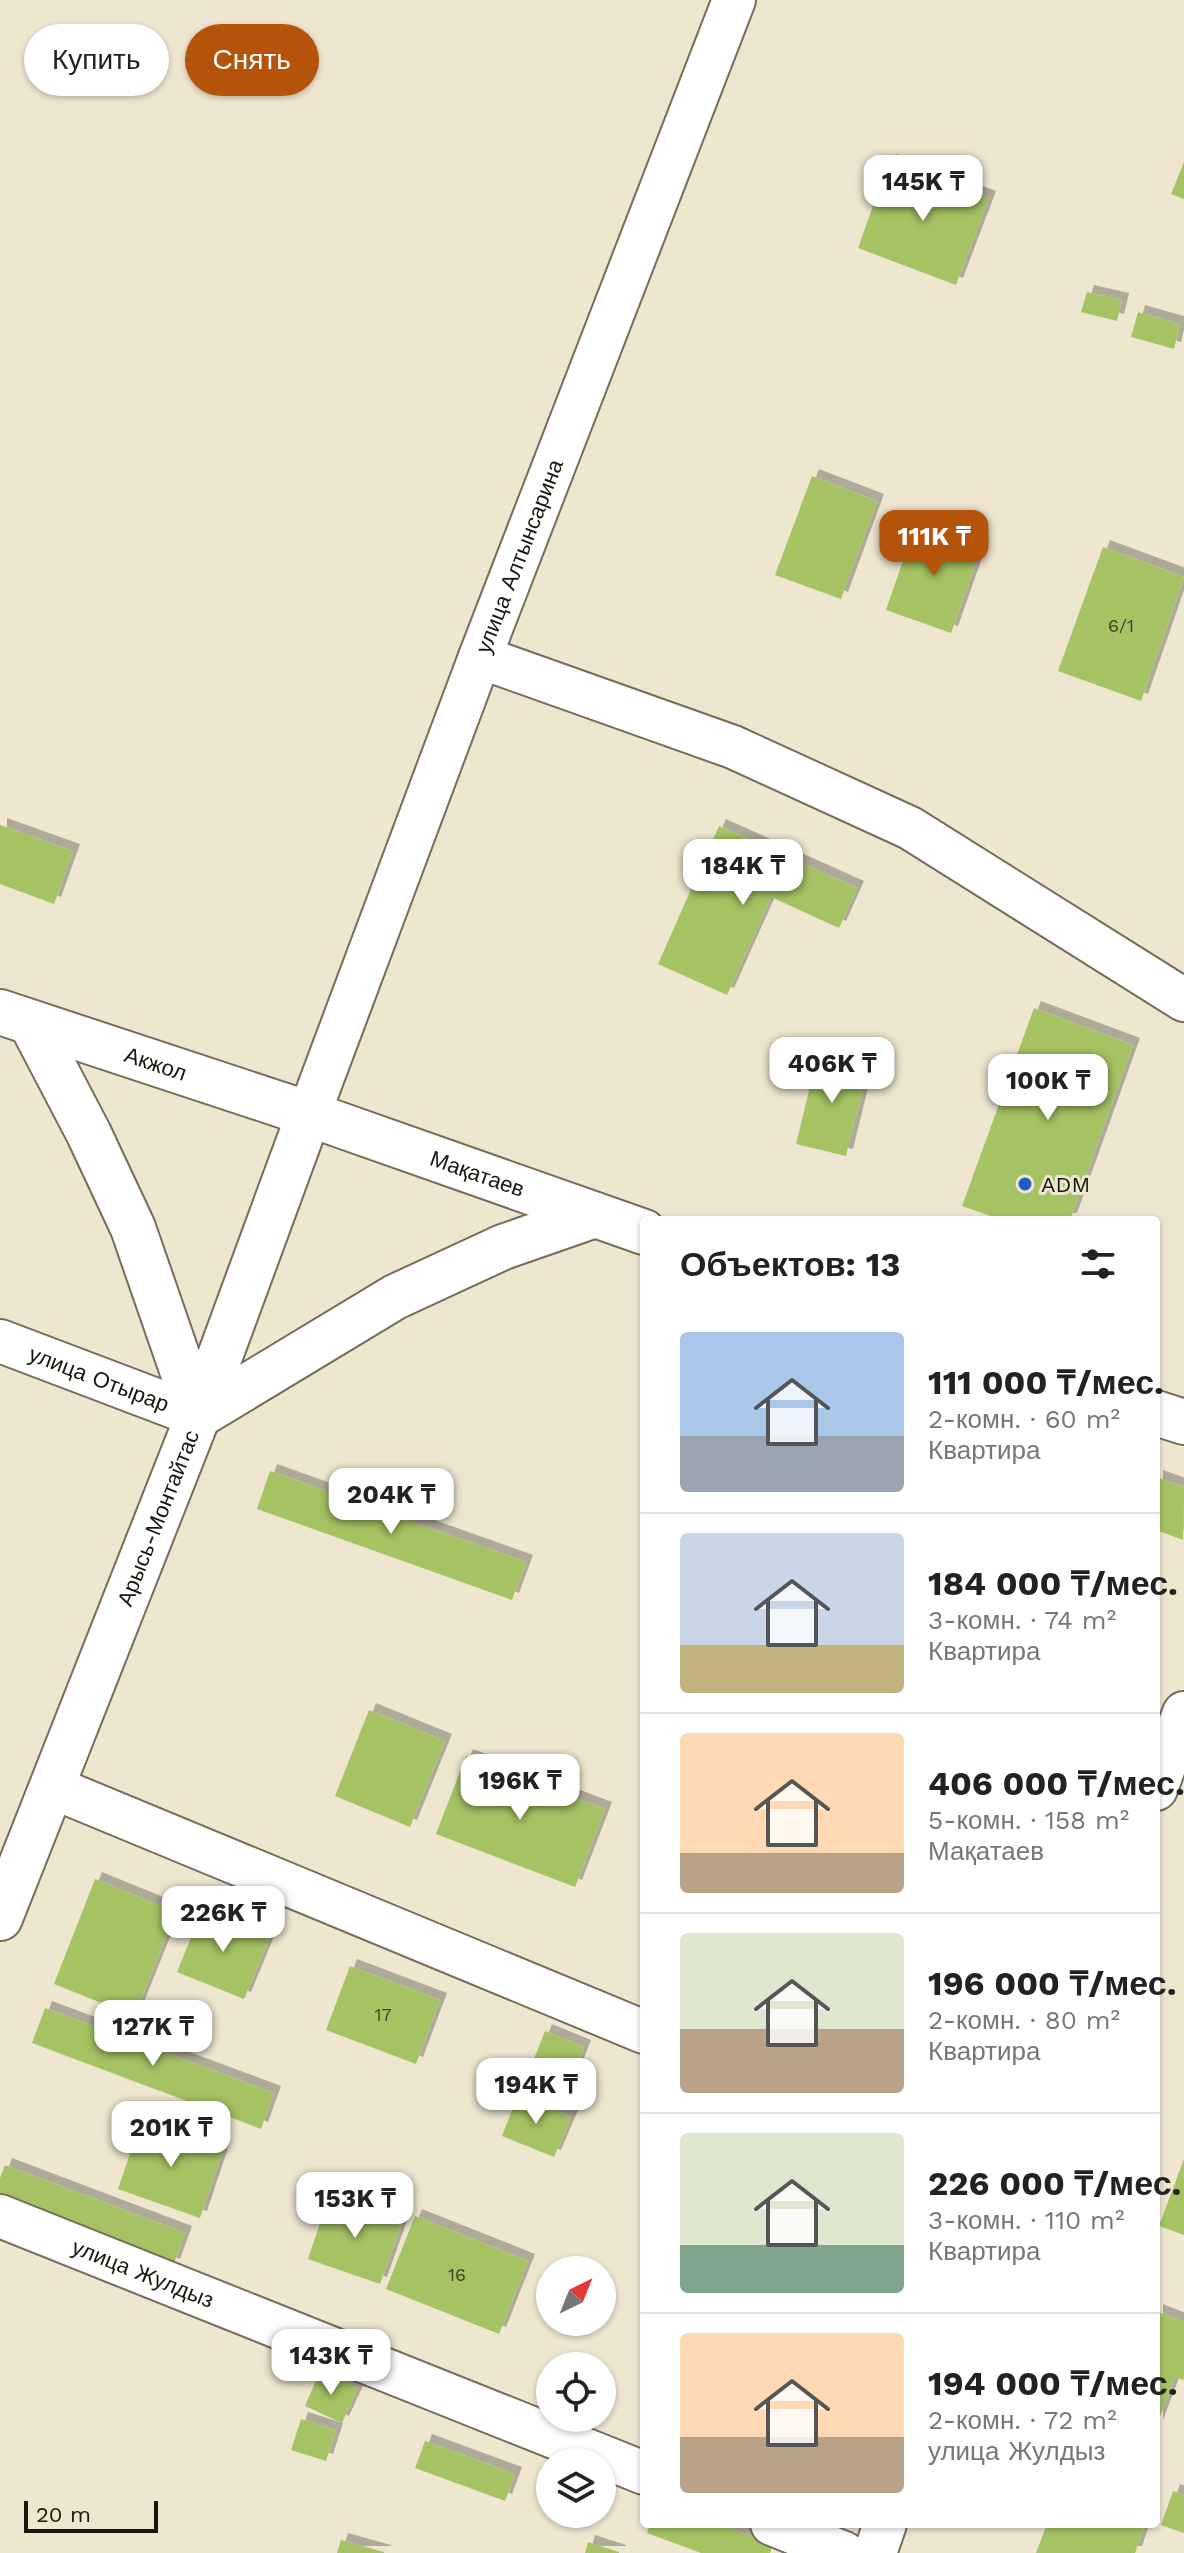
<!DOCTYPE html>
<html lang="ru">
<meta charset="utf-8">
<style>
body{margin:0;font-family:"Work Sans",sans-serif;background:#f6f6f6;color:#222;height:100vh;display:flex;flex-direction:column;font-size:30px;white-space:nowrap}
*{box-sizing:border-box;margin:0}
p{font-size:26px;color:#767676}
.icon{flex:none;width:44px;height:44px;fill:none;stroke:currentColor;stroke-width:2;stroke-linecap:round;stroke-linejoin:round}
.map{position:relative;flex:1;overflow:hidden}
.panel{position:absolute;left:640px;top:1216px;width:520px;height:1312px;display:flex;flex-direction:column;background:#fff;border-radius:8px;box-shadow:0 2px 6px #0004}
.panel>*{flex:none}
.banner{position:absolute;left:24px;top:24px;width:496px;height:72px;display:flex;gap:16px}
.needle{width:52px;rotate:43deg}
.tools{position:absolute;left:536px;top:2256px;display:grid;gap:16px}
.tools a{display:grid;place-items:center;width:80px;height:80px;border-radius:50%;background:#fff;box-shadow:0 2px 6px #0004;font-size:40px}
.scale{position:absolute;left:24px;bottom:20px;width:134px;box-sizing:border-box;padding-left:8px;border:4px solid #19160e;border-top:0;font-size:22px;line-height:28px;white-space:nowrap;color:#19160e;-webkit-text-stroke:6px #efe6d0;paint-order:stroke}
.price{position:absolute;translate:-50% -68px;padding:0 18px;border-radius:16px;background:#fff;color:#222;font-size:26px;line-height:52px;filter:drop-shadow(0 2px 4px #0008)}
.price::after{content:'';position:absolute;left:50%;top:48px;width:24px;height:18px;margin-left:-12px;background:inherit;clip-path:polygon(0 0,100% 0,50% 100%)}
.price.active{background:#b45309;color:#fff}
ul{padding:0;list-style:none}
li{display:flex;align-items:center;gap:24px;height:200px;padding:0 40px}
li+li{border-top:2px solid #e0e0e0}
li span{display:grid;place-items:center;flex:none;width:224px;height:160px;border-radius:8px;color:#555}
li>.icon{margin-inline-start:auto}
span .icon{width:96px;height:96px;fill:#fffc;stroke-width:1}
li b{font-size:34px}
h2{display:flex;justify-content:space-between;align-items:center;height:96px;padding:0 40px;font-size:34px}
.pill{padding:0 28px;border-radius:36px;background:#fff;box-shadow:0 2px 6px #0004;font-size:28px;line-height:72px}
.pill.active{background:#b45309;color:#fff}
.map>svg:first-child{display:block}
.building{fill:#a5c364;filter:url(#shadow)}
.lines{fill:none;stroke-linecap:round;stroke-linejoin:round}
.street-casing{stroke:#756d59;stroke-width:46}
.secondary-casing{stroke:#756d59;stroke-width:48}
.street{stroke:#fff;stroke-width:42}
.secondary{stroke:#fff;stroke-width:44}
.poi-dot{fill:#1d5dc9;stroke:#efe6d0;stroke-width:3}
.labels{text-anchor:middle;stroke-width:6;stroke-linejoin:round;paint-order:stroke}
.number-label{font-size:18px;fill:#3c4124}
.street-label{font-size:22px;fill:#19160e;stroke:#efe6d0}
.poi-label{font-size:22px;fill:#19160e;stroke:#efe6d0;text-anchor:start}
</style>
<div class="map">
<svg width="1184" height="2553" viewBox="0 0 1184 2553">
<defs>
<filter id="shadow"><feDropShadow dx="7" dy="-7" stdDeviation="0" flood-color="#0004"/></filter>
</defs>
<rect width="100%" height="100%" fill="#efe6d0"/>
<g class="building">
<polygon points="889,161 989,198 956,285 858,248"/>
<polygon points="1184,162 1184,199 1171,194"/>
<polygon points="1087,292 1122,300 1117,321 1081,312"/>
<polygon points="1138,312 1180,324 1174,349 1131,337"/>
<polygon points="812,476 877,501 841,599 775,575"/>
<polygon points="916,523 982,545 951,633 886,610"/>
<polygon points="1103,547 1184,577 1141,701 1058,671"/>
<polygon points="0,825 73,851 54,904 0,884"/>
<polygon points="719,826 857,888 839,928 771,897 727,995 658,964"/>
<polygon points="1034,1008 1133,1045 1070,1220 1002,1220 962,1206"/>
<polygon points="818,1054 868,1066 846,1156 796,1144"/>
<polygon points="270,1471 526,1562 512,1600 257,1509"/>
<polygon points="1156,1477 1184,1487 1183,1540 1156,1530"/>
<polygon points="369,1710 445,1741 410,1827 335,1796"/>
<polygon points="466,1756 605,1809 575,1887 436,1834"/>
<polygon points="95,1879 176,1912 134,2016 54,1984"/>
<polygon points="203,1908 270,1936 244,1999 177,1972"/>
<polygon points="350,1966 440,2000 416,2064 326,2030"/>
<polygon points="45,2008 274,2093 261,2129 32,2043"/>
<polygon points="545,2031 584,2047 569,2085 530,2069"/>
<polygon points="518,2095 571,2117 554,2157 502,2136"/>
<polygon points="141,2121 223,2149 200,2218 118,2189"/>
<polygon points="1184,2159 1184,2235 1159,2226"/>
<polygon points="5,2165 185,2233 173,2266 0,2200 0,2178"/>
<polygon points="329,2196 402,2222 380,2284 308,2259"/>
<polygon points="415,2216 528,2261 499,2334 386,2289"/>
<polygon points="1156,2311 1184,2322 1184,2380 1175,2377 1156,2427"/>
<polygon points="320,2371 358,2388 342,2423 305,2406"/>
<polygon points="301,2419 336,2430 326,2461 291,2450"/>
<polygon points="425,2441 515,2474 505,2501 415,2468"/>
<polygon points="1173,2491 1184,2495 1184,2533 1161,2525"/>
<polygon points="650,2524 719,2524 773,2544 770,2553 701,2553 647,2533"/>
<polygon points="1047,2524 1145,2524 1135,2553 1036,2553"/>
<polygon points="341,2540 384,2552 384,2553 337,2553"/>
<polygon points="588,2542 619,2552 619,2553 585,2553"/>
</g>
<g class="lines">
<defs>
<g id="street">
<polyline points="480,657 733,747 910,828 1184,1000"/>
<path id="s1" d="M309,1114L480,657L734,0"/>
<path id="s2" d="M0,1341L198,1416"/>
<polyline points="52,1787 644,2032"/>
<polyline points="1156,1789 1184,1713"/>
<path id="s3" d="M0,2216L644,2473"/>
<polyline points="772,2524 844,2553"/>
<polyline points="875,2553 885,2524"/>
</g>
<g id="secondary">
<path id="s4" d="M0,1012L309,1114L644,1232"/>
<polyline points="31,1023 89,1134 133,1228 198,1416 395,1297 503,1247 595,1215"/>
<polyline points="1156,1413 1184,1422"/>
<path id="s5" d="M0,1918L198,1416L309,1114"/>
</g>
</defs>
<use href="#street" class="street-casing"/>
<use href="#secondary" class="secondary-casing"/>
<use href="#street" class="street"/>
<use href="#secondary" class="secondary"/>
</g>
<circle class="poi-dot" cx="1025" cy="1184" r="8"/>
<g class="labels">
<g class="number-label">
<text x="1121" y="632">6/1</text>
<text x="383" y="2021">17</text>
<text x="457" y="2281">16</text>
</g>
<g class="street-label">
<text dy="8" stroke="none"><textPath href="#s1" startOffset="596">улица Алтынсарина</textPath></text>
<text dy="8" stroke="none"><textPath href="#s4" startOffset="164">Акжол</textPath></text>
<text dy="8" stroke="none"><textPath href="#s4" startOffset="504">Мақатаев</textPath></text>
<text dy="8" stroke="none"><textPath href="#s2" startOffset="106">улица Отырар</textPath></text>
<text dy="8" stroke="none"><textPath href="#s5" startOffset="430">Арысь-Монтайтас</textPath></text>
<text dy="8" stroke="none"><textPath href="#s3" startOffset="154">улица Жулдыз</textPath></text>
</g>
<g class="poi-label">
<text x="1041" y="1192">ADM</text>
</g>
</g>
</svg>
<div class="tools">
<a><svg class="needle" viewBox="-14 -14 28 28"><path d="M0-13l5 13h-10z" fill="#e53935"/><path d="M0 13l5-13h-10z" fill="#767676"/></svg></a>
<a><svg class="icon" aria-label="locate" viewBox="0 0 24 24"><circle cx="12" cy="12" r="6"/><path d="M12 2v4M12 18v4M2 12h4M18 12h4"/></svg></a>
<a><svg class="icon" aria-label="layers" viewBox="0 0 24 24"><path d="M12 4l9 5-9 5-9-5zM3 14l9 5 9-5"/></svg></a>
</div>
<div class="scale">20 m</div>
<b class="price" style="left:923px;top:223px">145K ₸</b>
<b class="price active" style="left:934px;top:578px">111K ₸</b>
<b class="price" style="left:743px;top:907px">184K ₸</b>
<b class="price" style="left:832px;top:1105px">406K ₸</b>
<b class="price" style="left:1048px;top:1122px">100K ₸</b>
<b class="price" style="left:391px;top:1536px">204K ₸</b>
<b class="price" style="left:520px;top:1822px">196K ₸</b>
<b class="price" style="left:223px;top:1954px">226K ₸</b>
<b class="price" style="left:153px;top:2068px">127K ₸</b>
<b class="price" style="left:536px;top:2126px">194K ₸</b>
<b class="price" style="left:171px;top:2169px">201K ₸</b>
<b class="price" style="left:355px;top:2240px">153K ₸</b>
<b class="price" style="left:331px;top:2397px">143K ₸</b>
<div class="banner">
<a class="pill">Купить</a>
<a class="pill active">Снять</a>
</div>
<section class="panel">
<h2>Объектов: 13<svg class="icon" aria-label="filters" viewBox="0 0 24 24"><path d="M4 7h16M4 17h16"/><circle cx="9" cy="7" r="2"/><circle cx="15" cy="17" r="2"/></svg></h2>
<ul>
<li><span style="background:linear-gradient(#a9c7e8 65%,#9aa5b1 0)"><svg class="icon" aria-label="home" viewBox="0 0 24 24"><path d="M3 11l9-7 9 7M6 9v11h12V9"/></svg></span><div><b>111 000 ₸/мес.</b><p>2-комн. · 60 m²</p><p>Квартира</p></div></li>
<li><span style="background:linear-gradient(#c9d6e8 70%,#c2b280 0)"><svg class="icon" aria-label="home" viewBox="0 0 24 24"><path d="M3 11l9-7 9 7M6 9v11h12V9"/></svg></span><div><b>184 000 ₸/мес.</b><p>3-комн. · 74 m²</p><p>Квартира</p></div></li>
<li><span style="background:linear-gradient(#ffd9b3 75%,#b9a48a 0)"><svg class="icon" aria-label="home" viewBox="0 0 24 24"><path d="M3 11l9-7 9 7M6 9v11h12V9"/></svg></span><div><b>406 000 ₸/мес.</b><p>5-комн. · 158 m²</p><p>Мақатаев</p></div></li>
<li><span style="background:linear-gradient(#dfe7d0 60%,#b9a48a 0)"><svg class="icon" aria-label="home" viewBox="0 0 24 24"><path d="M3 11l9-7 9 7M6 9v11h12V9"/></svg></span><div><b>196 000 ₸/мес.</b><p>2-комн. · 80 m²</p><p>Квартира</p></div></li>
<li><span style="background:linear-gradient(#dfe7d0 70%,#7fa58c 0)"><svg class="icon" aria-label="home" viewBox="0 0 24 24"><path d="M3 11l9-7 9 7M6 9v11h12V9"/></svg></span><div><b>226 000 ₸/мес.</b><p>3-комн. · 110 m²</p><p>Квартира</p></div></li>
<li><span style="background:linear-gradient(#ffd9b3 65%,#b9a48a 0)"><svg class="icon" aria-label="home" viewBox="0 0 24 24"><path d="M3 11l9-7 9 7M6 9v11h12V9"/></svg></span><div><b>194 000 ₸/мес.</b><p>2-комн. · 72 m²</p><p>улица Жулдыз</p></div></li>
</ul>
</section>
</div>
